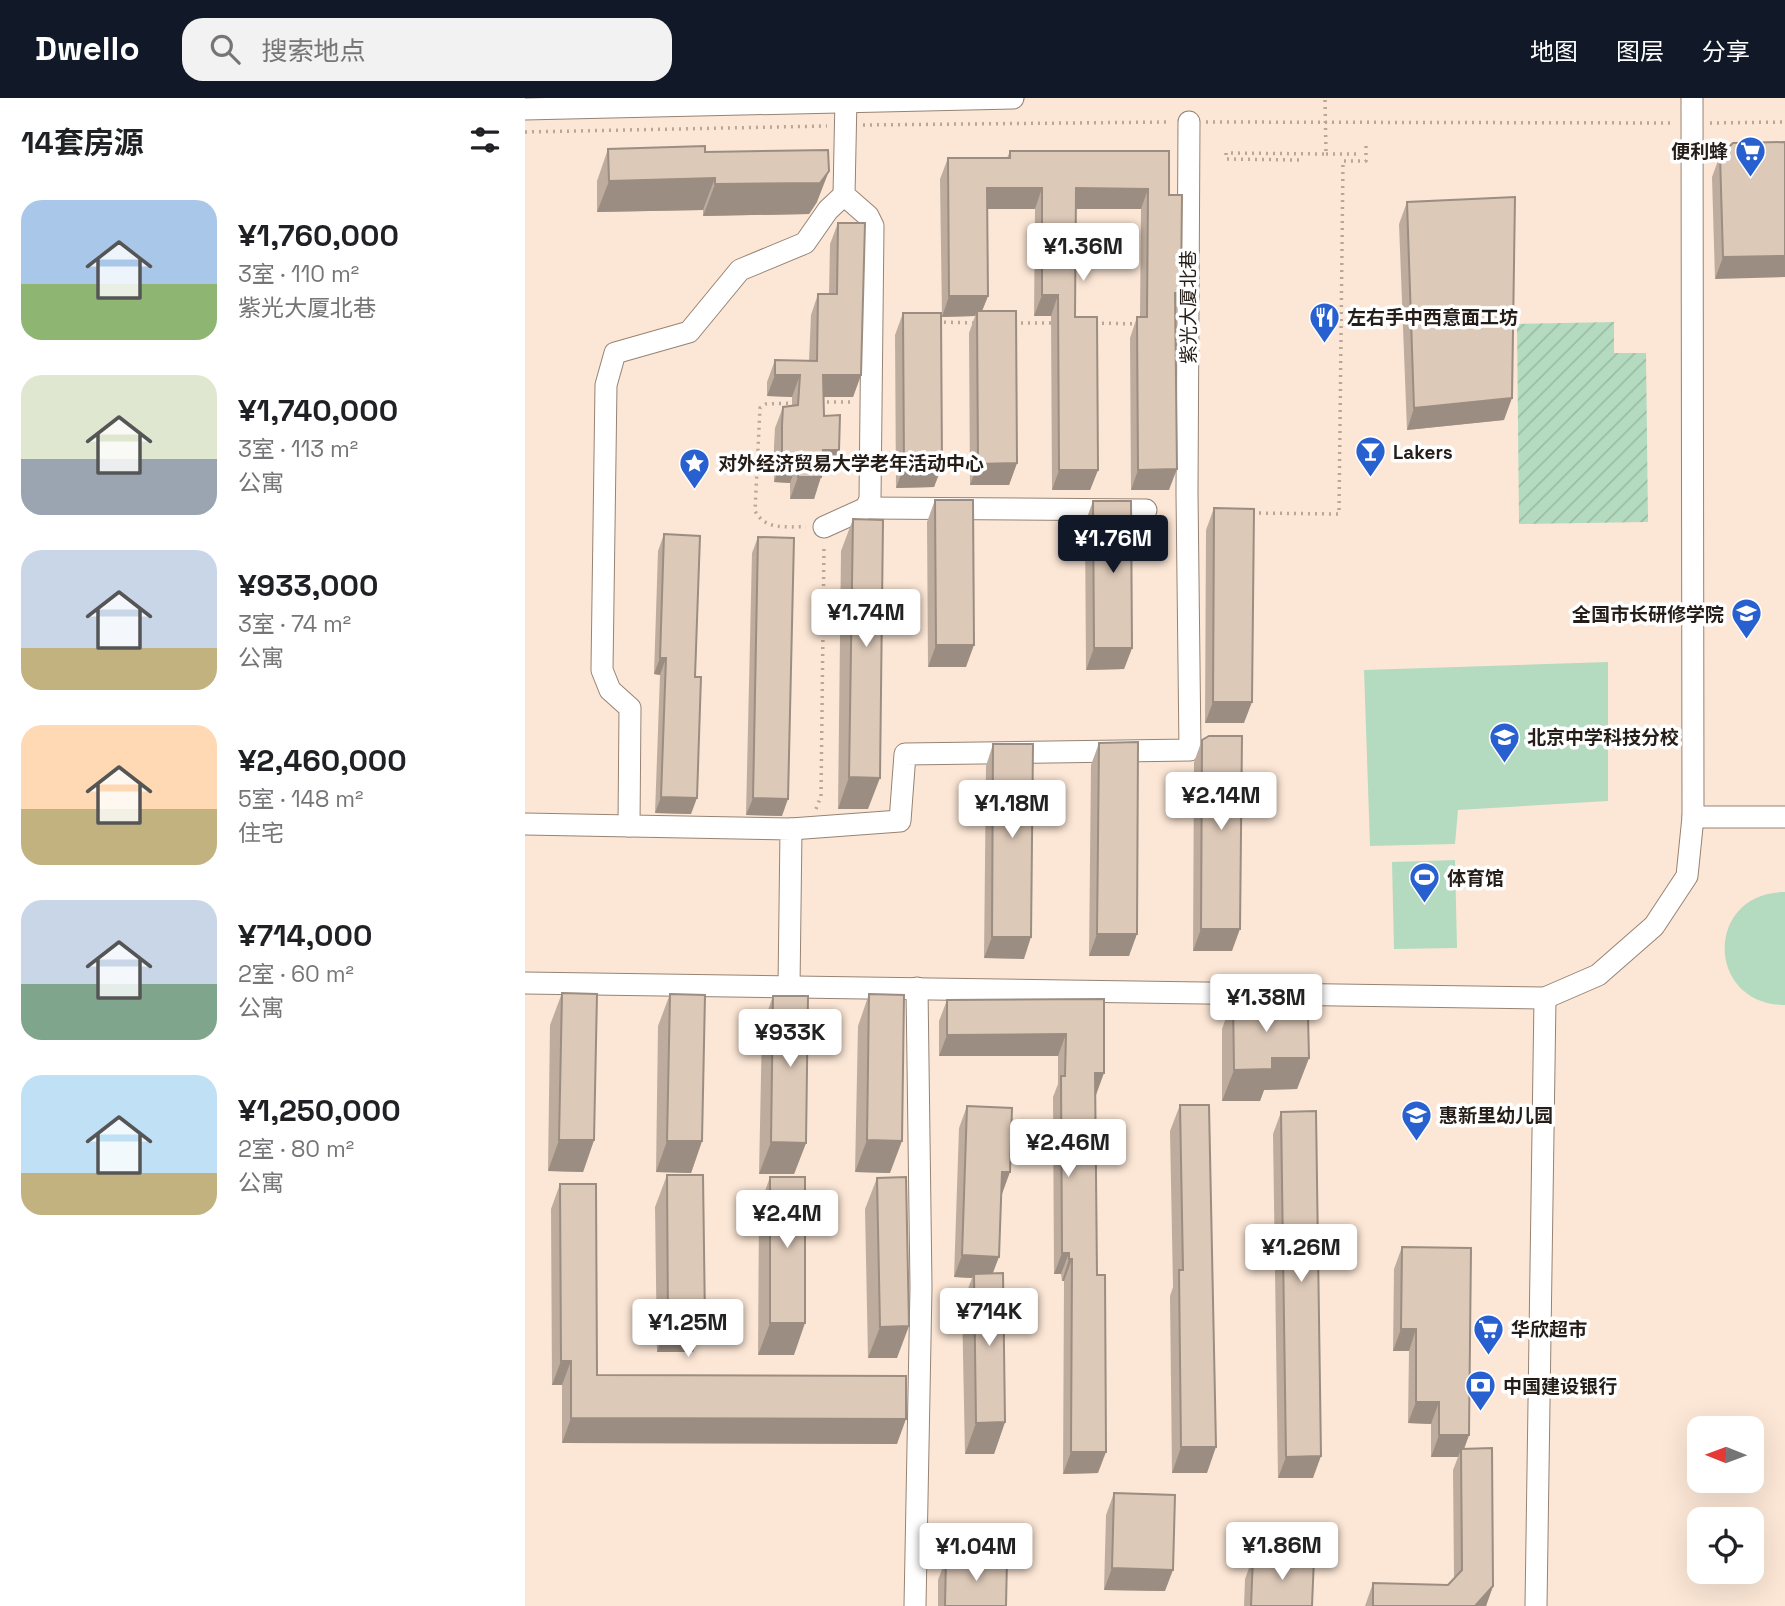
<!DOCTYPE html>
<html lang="zh">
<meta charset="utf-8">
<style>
body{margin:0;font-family:"Space Grotesk","Noto Sans SC",sans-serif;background:#f2f2f2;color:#202124;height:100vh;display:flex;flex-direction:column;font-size:26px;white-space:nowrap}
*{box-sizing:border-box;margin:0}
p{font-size:23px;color:#757577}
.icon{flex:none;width:38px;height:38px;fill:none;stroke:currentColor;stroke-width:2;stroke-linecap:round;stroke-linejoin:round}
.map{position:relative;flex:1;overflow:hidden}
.panel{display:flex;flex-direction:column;background:#fff;width:525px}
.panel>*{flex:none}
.needle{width:46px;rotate:271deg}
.fabs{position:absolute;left:1162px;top:1318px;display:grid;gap:14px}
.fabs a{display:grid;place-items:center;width:77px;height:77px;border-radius:14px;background:#fff;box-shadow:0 7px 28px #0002;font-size:35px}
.price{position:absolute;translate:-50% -60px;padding:0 16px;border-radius:7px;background:#fff;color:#222;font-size:23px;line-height:46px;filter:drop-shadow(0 2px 4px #0008)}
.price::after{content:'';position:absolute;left:50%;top:42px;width:21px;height:16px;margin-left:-10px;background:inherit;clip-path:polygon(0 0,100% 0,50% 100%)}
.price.active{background:#111827;color:#fff}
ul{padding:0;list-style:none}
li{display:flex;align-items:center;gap:21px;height:175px;padding:0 21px}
li span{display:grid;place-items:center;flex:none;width:196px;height:140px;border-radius:21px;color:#555}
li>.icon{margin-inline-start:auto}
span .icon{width:84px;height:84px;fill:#fffc;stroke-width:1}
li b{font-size:30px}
h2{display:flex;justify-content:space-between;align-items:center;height:84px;padding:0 21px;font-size:30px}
header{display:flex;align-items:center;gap:42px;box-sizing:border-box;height:98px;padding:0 35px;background:#111827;color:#fff}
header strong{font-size:33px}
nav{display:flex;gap:38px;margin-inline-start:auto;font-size:24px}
.search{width:490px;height:63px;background:#f2f2f2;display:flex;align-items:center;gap:18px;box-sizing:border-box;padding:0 24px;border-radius:21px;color:#757577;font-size:26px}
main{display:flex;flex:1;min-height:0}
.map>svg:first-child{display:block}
.park{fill:#b4dbc0}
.garden{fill:url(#garden-furrows)}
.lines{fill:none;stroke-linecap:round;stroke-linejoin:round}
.minor-casing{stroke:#968374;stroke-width:23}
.path{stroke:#b7a799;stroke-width:3.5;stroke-dasharray:2 5;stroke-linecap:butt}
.minor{stroke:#fff;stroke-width:21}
.path-bridge{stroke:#b7a799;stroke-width:3.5;stroke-dasharray:2 5;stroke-linecap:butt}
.wall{fill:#bead9e}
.shaded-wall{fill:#9b8d81}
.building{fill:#ddc9b8;stroke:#9b8d81;stroke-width:2}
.labels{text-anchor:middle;stroke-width:7;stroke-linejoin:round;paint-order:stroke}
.poi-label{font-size:19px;font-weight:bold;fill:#251d17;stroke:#fff;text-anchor:start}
.street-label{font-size:19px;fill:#251d17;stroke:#fff}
</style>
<header>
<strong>Dwello</strong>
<div class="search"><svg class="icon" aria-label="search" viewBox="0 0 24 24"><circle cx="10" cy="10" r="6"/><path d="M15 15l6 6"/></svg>搜索地点</div>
<nav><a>地图</a><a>图层</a><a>分享</a></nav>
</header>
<main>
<section class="panel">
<h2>14套房源<svg class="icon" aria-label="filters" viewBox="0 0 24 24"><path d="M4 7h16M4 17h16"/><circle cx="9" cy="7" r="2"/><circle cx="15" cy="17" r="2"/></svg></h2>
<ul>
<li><span style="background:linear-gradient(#a9c7e8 60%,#8fb573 0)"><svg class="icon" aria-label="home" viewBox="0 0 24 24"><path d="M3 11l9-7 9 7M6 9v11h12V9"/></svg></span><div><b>¥1,760,000</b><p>3室 · 110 m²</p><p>紫光大厦北巷</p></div></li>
<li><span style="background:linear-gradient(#dfe7d0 60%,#9aa5b1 0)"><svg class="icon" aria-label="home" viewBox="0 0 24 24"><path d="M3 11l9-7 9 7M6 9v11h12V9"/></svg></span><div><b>¥1,740,000</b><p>3室 · 113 m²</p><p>公寓</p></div></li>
<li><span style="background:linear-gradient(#c9d6e8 70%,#c2b280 0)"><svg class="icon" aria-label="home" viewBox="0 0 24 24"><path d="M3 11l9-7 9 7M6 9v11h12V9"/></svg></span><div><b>¥933,000</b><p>3室 · 74 m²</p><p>公寓</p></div></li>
<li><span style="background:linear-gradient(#ffd9b3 60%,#c2b280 0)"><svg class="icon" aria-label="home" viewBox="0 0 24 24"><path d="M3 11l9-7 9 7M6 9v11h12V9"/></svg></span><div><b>¥2,460,000</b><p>5室 · 148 m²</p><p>住宅</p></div></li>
<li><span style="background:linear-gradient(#c9d6e8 60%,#7fa58c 0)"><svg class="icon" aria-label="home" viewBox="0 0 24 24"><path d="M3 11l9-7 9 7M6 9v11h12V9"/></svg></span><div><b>¥714,000</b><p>2室 · 60 m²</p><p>公寓</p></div></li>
<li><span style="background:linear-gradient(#bfe0f5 70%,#c2b280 0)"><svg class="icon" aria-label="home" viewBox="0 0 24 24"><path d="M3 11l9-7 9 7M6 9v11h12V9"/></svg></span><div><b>¥1,250,000</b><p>2室 · 80 m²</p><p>公寓</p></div></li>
</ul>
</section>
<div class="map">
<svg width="1260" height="1508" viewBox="0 0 1260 1508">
<defs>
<pattern id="garden-furrows" width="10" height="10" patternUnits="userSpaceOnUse" patternTransform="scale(1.75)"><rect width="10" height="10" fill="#b4dbc0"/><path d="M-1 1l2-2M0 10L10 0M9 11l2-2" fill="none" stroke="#9bbca4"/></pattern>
</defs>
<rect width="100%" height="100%" fill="#fce7d6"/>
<g class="park">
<polygon points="1083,564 1083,703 933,712 930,746 845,748 839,572"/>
<polygon points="930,762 932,850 869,851 867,764"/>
<path d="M1260,794V907C1180,907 1179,794 1260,794Z"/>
</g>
<polygon class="garden" points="1089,224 1089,255 1121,255 1123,424 994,426 992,226"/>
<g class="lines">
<defs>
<g id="minor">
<polyline points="0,11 488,0"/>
<polyline points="341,410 621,412"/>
<polyline points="299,429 341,410 345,401 348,128 343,118 319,97 321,0"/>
<polyline points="1168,719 1260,719"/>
<polyline points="0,726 266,731 264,889"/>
<polyline points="104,728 105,610 85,592 77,572 81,287 90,255 164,234 215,172 280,145 303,112 319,97"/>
<polyline points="266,731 375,723 380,656 665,652 662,395 664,24"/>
<polyline points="0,885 1020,900 1073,877 1129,828 1162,778 1168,719 1167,0"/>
<polyline points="390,1508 396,1189 392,890"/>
<polyline points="1011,1508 1020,900"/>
</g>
</defs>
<use href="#minor" class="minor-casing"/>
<g class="path">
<polyline points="681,24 1149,25"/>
<polyline points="1185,25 1260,24"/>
<polyline points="338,27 645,24"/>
<polyline points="0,34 302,28"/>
<polyline points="801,56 832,56"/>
<polyline points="412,224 450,225"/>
<polyline points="489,225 530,225"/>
<polyline points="570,225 614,226"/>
<polyline points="295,304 326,304"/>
<path d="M270,305L241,306L235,310L230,413C241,433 260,428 281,429"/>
<polyline points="727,415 814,416 818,63 841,63 841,45"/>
<polyline points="291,711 296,698 299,447"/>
</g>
<use href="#minor" class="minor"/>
<polyline class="path-bridge" points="774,62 701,61 701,55 801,56 800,0"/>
</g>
<g class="wall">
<polygon points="1260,44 1190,181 1187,79 1195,57"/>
<polygon points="83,51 180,54 292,104 284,116 178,118 178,112 72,114 72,83"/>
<polygon points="485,53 644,97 656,195 651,210 644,392 606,392 605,240 612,219 615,219 616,111 551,111 550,219 573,372 565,392 527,392 526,218 509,218 510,111 462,111 463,198 457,213 492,365 484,387 445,387 444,235 450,218 417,219 415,81 423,60 482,60"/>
<polygon points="882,104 979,322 882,332 874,126"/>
<polygon points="313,125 336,277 328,299 299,299 299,318 306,374 297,374 289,401 265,401 265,385 249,384 249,348 250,330 258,309 267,308 267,299 242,298 242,284 250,262 284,263 286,217 293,196 304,196 305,146"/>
<polygon points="378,215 417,368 409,389 371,390 370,237"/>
<polygon points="410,402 441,569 403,569 402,424"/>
<polygon points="568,403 607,550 599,571 561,572 560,425"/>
<polygon points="689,410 719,625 680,625 681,432"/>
<polygon points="328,421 343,711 313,711 316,453"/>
<polygon points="139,436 170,579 166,716 130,715 135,577 129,576 133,453"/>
<polygon points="233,439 257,718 221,717 227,455"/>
<polygon points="677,642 707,853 668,853 669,664"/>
<polygon points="574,645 604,858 564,858 566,667"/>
<polygon points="468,646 499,861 459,860 461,668"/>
<polygon points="37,895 69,1042 58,1074 23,1073 25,927"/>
<polygon points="145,896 177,1043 166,1075 131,1074 133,928"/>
<polygon points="344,896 365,1075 330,1074 333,928"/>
<polygon points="248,898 281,1045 269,1076 234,1076 237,929"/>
<polygon points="708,900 750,917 784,960 772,991 739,992 735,1003 697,1003 697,931"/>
<polygon points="579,901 571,997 573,1375 538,1376 539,1183 537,1183 536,1176 529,1176 528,999 533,986 533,958 414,958 414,923 422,902"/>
<polygon points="655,1007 682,1375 647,1375 645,1198 648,1189 645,1033"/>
<polygon points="442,1008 477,1096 476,1096 468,1175 480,1324 469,1356 440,1356 437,1207 447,1180 429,1179 434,1030"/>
<polygon points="756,1014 788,1380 753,1380 748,1036"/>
<polygon points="142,1077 180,1223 168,1254 132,1254 130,1109"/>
<polygon points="245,1079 269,1257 233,1257 234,1110"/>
<polygon points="352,1080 372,1260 343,1260 340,1111"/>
<polygon points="35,1086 72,1277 372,1346 37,1345 37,1287 27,1287 26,1111"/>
<polygon points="877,1149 944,1337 939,1351 968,1488 961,1508 840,1508 848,1485 923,1487 929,1480 928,1372 933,1359 906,1359 906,1326 883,1325 884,1253 868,1253 869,1171"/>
<polygon points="589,1395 640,1493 579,1492 581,1417"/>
<polygon points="728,1459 787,1508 719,1508 720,1481"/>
<polygon points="421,1461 481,1508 413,1508 413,1482"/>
</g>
<g class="shaded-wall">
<polygon points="304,73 292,104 284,116 178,118 190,86"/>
<polygon points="190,80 178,112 72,114 84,83"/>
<polygon points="462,90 517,90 510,111 454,111"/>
<polygon points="551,90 623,91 616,111 544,111"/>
<polygon points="1260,158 1260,179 1190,181 1198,159"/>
<polygon points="650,195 656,195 648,216"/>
<polygon points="517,197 533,197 526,218 509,218"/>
<polygon points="424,198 463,198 455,218 452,213 450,218 417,219"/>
<polygon points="250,277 275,277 267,299 242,298"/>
<polygon points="298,277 336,277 328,299 291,299"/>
<polygon points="987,300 979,322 882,332 889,310"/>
<polygon points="298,352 314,352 306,374 291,374"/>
<polygon points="257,363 273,363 265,385 249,384"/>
<polygon points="492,365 484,387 445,387 453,366"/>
<polygon points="379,368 417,368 409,389 371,390"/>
<polygon points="652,371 644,392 606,392 613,372"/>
<polygon points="534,372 573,372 565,392 527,392"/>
<polygon points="273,379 296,379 289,401 265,401"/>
<polygon points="411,547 449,547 441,569 403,569"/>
<polygon points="569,550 607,550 599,571 561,572"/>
<polygon points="135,560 141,560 135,577 129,576"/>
<polygon points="688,604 727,604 719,625 680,625"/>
<polygon points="324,679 355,680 343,711 313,711"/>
<polygon points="136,699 172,700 166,716 130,715"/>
<polygon points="228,700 263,701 257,718 221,717"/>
<polygon points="676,831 715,831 707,853 668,853"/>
<polygon points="572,836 612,836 604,858 564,858"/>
<polygon points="467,839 506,839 499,861 459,860"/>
<polygon points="541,936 533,958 414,958 422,937"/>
<polygon points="747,960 784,960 772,991 739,992 735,1003 697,1003 709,972"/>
<polygon points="570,975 579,975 571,997 563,997"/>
<polygon points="34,1042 69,1042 58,1074 23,1073"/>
<polygon points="342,1042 377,1043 365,1075 330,1074"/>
<polygon points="142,1043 177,1043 166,1075 131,1074"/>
<polygon points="246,1044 281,1045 269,1076 234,1076"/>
<polygon points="477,1074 485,1074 477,1096 469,1096"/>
<polygon points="537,1155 544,1155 536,1176 529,1176"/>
<polygon points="437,1157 474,1159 466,1180 449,1176 447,1180 429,1179"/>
<polygon points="544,1161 547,1161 539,1183 537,1183"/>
<polygon points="143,1223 180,1223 168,1254 132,1254"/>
<polygon points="245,1225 280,1225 269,1257 233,1257"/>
<polygon points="384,1228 372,1260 343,1260 355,1229"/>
<polygon points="876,1231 891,1231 884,1253 868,1253"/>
<polygon points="36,1263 46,1263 37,1287 27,1287"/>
<polygon points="891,1304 914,1304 906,1326 883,1325"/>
<polygon points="46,1320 381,1321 372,1346 37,1345"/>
<polygon points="480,1324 469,1356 440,1356 451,1325"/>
<polygon points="914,1337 944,1337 936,1359 936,1351 933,1359 906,1359"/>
<polygon points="656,1349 691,1349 682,1375 647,1375"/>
<polygon points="546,1354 581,1354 573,1375 538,1376"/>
<polygon points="796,1358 788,1380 753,1380 761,1359"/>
<polygon points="587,1470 648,1472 640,1493 579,1492"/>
<polygon points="968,1488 961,1508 950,1508"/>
</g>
<g class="building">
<polygon points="1260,44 1260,158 1198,159 1195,57 1208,45"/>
<polygon points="180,48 180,54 303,52 304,73 295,85 190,86 190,80 84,83 83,51"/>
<polygon points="485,53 644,53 644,97 657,97 656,195 650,195 652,371 613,372 612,219 622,219 623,91 551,90 550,219 572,219 573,372 534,372 533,197 517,197 517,90 462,90 463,198 424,198 423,60 485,60"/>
<polygon points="990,99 987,300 889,310 882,104"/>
<polygon points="313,125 340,125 336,277 298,277 299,318 315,317 314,352 298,352 296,379 273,379 273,363 257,363 257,327 258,309 273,307 275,277 250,277 250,262 292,263 293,196 312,196"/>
<polygon points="452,213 491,213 492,365 453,366"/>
<polygon points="378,215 416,215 417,368 379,368"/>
<polygon points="410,402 448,402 449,547 411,547"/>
<polygon points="568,403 606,403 607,550 569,550"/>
<polygon points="689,410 729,411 727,604 688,604"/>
<polygon points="328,421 358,422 355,680 324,679"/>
<polygon points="139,436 175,438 170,579 176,579 172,700 136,699 141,560 135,560"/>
<polygon points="233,439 269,440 263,701 228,700"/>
<polygon points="684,638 717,638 715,831 676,831 677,642"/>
<polygon points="613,644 612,836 572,836 574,645"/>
<polygon points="468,646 508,646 506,839 467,839"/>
<polygon points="37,895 72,896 69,1042 34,1042"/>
<polygon points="145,896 180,897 177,1043 142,1043"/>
<polygon points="344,896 379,897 377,1043 342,1042"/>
<polygon points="248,898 283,898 281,1045 246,1044"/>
<polygon points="750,899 750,917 783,917 784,960 747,960 747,971 709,972 708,900"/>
<polygon points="579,901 579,975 570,975 572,1177 580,1177 581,1354 546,1354 547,1161 544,1161 544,1155 537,1155 536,978 540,978 541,936 422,937 422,902"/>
<polygon points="655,1007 684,1007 691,1349 656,1349 654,1172 658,1172"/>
<polygon points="442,1008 487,1010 485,1074 477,1074 474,1159 437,1157"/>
<polygon points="791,1013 796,1358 761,1359 756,1014"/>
<polygon points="142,1077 178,1077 180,1223 143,1223"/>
<rect x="245" y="1079" width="35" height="146"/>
<polygon points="381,1079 384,1228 355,1229 352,1080"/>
<polygon points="35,1086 71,1086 72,1277 381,1278 381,1321 46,1320 46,1263 36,1263"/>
<polygon points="877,1149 946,1150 944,1337 914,1337 914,1304 891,1304 891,1231 876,1231"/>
<polygon points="478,1175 480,1324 451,1325 449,1176"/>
<polygon points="967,1350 968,1488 950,1508 848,1508 848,1485 923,1487 937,1472 936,1351"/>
<polygon points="589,1395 650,1397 648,1472 587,1470"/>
<polygon points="728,1459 789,1460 787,1508 726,1508"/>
<polygon points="421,1461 482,1462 481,1508 420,1508"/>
</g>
<defs>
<symbol id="supermarket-pin" viewBox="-11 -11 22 30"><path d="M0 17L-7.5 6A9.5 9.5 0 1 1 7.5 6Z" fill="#2861cf" stroke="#fff"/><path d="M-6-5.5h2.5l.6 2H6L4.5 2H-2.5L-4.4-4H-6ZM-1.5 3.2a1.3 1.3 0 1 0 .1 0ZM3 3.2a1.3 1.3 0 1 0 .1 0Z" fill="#fff"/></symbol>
<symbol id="restaurant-pin" viewBox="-11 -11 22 30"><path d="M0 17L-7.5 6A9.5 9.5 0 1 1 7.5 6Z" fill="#2861cf" stroke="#fff"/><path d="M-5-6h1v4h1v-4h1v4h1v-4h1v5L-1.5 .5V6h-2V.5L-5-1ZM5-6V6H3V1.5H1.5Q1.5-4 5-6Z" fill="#fff"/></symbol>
<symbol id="bar-pin" viewBox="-11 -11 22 30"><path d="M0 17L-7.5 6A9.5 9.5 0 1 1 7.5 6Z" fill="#2861cf" stroke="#fff"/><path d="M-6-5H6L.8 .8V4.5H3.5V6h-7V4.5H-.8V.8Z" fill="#fff"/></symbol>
<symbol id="sight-pin" viewBox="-11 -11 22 30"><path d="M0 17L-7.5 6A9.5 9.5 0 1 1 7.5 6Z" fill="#2861cf" stroke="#fff"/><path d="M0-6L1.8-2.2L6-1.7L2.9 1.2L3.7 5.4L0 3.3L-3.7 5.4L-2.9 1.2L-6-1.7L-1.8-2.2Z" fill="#fff"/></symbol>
<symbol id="university-pin" viewBox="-11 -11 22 30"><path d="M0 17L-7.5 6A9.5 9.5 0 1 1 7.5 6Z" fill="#2861cf" stroke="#fff"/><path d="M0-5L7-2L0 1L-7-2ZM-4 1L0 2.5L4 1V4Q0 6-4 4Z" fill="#fff"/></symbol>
<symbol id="school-pin" viewBox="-11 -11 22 30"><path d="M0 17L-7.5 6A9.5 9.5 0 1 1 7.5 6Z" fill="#2861cf" stroke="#fff"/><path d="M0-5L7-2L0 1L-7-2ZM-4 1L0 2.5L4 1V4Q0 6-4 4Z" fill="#fff"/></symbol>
<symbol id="stadium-pin" viewBox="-11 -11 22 30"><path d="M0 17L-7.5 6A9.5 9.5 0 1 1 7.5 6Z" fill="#2861cf" stroke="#fff"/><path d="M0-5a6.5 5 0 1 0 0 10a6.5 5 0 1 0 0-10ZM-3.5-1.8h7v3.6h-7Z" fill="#fff"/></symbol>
<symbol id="bank-pin" viewBox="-11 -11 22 30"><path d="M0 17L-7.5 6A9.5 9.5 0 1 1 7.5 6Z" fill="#2861cf" stroke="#fff"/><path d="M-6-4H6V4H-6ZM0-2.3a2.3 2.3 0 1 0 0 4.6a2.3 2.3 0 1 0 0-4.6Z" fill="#fff"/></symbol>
</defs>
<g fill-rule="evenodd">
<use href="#supermarket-pin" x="1208" y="36" width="35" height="47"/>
<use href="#restaurant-pin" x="782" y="202" width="35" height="47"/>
<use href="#bar-pin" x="828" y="336" width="35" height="47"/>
<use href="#sight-pin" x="152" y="348" width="35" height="47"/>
<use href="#university-pin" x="1204" y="498" width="35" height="47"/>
<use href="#school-pin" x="962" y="622" width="35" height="47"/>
<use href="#stadium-pin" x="882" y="762" width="35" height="47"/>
<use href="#school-pin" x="874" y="1000" width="35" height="47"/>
<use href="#supermarket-pin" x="946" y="1214" width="35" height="47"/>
<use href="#bank-pin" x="938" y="1270" width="35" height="47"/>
</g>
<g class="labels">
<g class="poi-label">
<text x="1203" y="60" text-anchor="end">便利蜂</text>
<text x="822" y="226">左右手中西意面工坊</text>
<text x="868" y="361">Lakers</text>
<text x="193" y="372">对外经济贸易大学老年活动中心</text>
<text x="1199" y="523" text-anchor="end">全国市长研修学院</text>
<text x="1002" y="646">北京中学科技分校</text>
<text x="922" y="787">体育馆</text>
<text x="914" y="1024">惠新里幼儿园</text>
<text x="986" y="1238">华欣超市</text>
<text x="978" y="1295">中国建设银行</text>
</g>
<g class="street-label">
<text transform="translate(663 209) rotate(-90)" y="7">紫光大厦北巷</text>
</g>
</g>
</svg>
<div class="fabs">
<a><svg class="needle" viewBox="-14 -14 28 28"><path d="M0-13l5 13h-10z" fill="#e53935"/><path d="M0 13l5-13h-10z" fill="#757577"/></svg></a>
<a><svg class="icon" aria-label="locate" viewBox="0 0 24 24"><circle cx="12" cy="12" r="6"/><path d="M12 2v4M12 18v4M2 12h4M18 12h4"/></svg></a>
</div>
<b class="price" style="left:558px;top:185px">¥1.36M</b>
<b class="price active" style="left:588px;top:477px">¥1.76M</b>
<b class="price" style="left:341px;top:551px">¥1.74M</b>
<b class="price" style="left:696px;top:734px">¥2.14M</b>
<b class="price" style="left:487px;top:742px">¥1.18M</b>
<b class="price" style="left:741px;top:936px">¥1.38M</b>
<b class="price" style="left:265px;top:971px">¥933K</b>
<b class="price" style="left:543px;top:1081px">¥2.46M</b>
<b class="price" style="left:262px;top:1152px">¥2.4M</b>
<b class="price" style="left:776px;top:1186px">¥1.26M</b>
<b class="price" style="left:464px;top:1250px">¥714K</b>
<b class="price" style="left:163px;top:1261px">¥1.25M</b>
<b class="price" style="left:757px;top:1484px">¥1.86M</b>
<b class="price" style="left:451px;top:1485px">¥1.04M</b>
</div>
</main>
